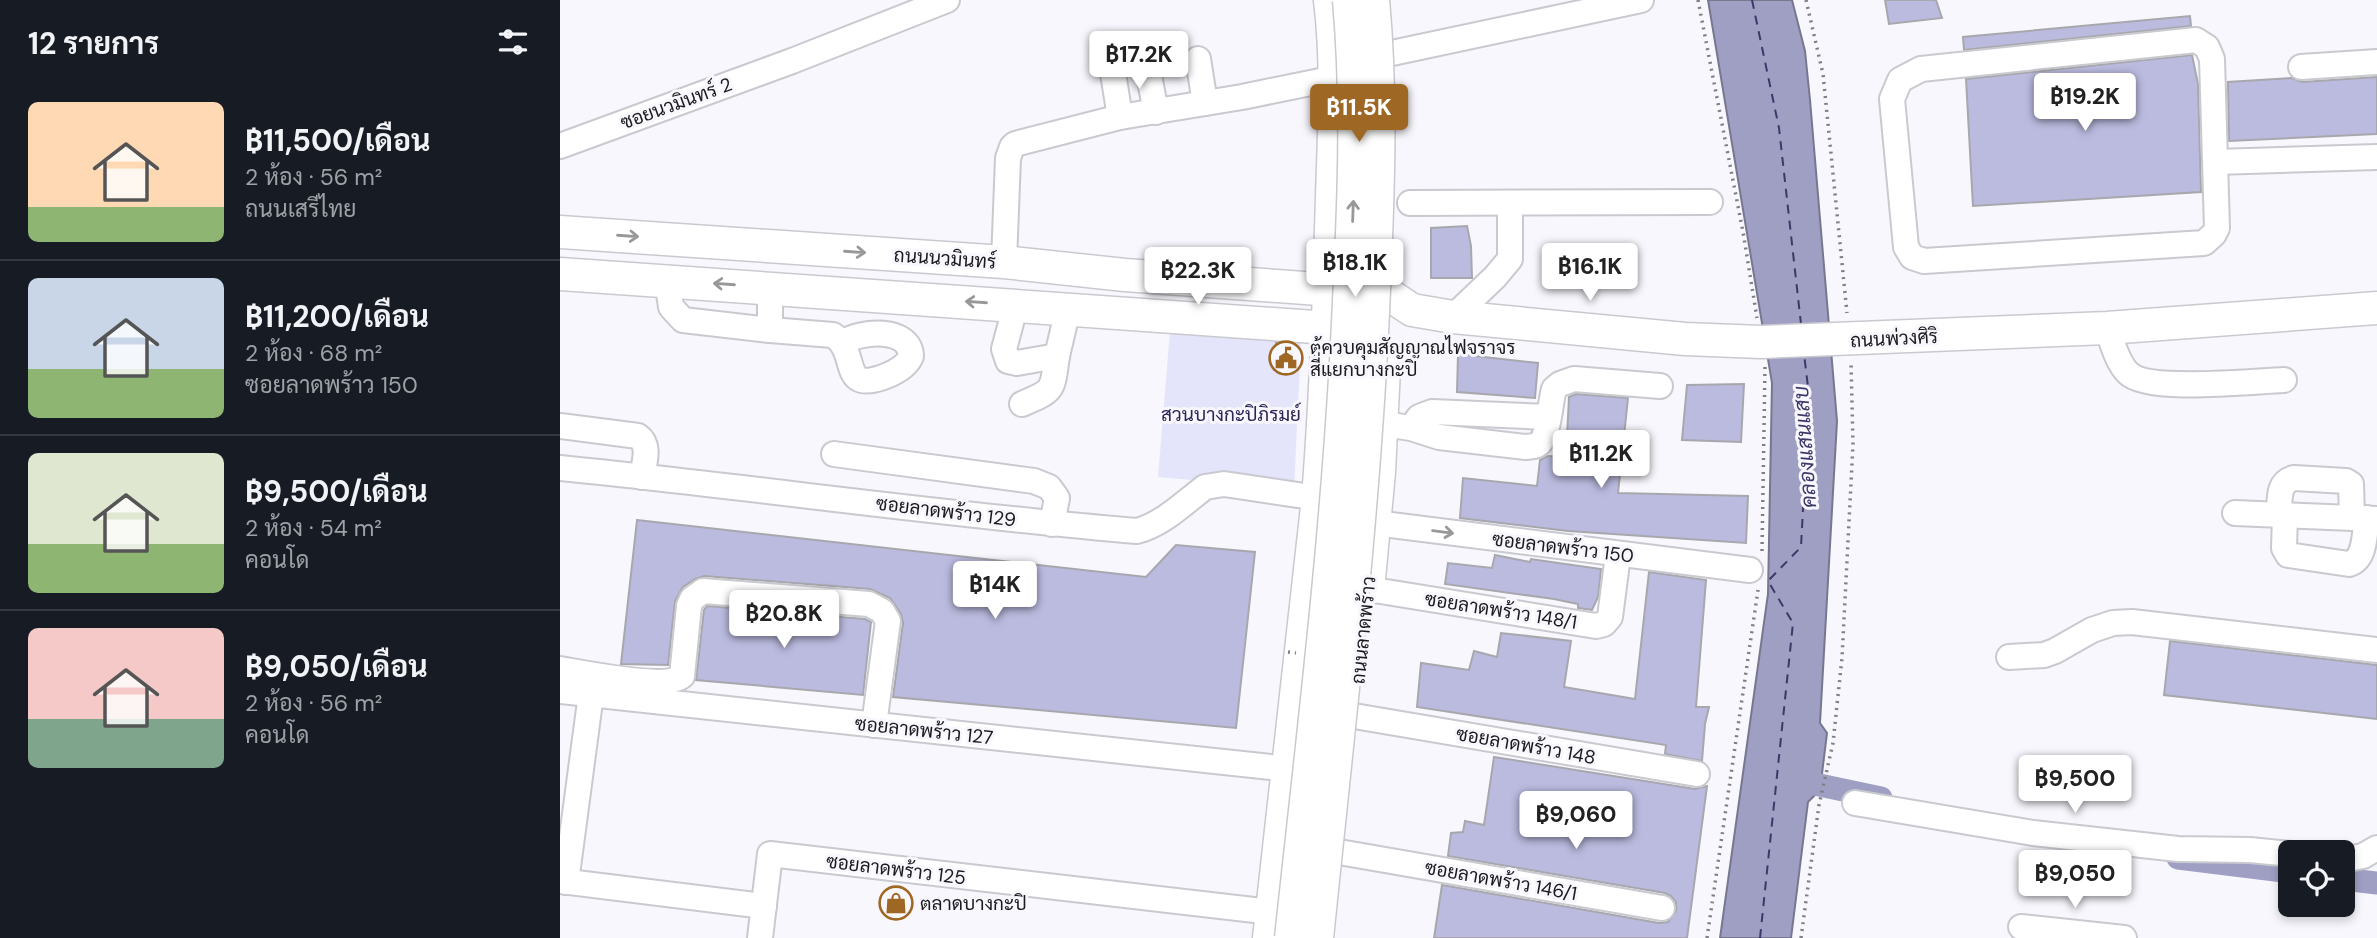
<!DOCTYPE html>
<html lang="th">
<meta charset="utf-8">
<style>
body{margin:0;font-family:"DM Sans",Sarabun,sans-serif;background:#20242c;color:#f1f3f6;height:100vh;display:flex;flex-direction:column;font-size:26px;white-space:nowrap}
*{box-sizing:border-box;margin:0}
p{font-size:23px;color:#9ea1a6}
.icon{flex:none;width:38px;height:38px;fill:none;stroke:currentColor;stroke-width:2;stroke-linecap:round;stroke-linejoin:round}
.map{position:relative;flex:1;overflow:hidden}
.drawer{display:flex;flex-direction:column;background:#171b24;width:560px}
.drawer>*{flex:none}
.buttons{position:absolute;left:1718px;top:840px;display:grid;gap:14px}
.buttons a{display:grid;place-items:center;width:77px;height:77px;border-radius:10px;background:#171b24;box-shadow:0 4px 10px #0003;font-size:35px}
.price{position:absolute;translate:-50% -60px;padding:0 16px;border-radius:7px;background:#fff;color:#222;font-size:23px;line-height:46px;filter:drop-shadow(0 2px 4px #0008)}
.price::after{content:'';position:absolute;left:50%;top:42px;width:21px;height:16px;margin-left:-10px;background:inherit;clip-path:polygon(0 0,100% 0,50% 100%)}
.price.current{background:#9f6724;color:#fff}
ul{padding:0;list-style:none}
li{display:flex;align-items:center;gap:21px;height:175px;padding:0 28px}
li+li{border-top:2px solid #363941}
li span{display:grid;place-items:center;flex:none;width:196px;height:140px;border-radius:10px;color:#555}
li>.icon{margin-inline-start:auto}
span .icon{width:84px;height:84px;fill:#fffc;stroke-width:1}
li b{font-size:30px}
h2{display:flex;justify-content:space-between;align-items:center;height:84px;padding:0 28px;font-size:30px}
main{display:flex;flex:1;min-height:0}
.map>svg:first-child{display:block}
.green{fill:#e4e5fb}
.water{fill:#9e9fc2;stroke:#777790;stroke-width:2}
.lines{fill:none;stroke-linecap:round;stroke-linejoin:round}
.canal{stroke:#9e9fc2;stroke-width:23}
.ferry{stroke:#3c3969;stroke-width:2;stroke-dasharray:9 7;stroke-linecap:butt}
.building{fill:#bbbbe0;stroke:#a7a7ad;stroke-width:2}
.minor-casing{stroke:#c9c9d0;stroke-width:28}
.major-casing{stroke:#c9c9d0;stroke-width:35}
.path{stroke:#7f7f83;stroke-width:3.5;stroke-dasharray:2 5;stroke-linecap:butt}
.minor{stroke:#fff;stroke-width:24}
.major{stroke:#fff;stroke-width:32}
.major-bridge-casing{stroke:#c9c9d0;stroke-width:35;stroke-linecap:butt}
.path-bridge{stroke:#7f7f83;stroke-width:3.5;stroke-dasharray:2 5;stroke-linecap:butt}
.major-bridge{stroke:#fff;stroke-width:32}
.oneway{stroke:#989899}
.labels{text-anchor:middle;stroke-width:6;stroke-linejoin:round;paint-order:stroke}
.street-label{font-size:19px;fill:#1b1b1d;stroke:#f7f7fd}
.poi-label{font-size:19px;fill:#1b1b1d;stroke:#f7f7fd;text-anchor:start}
.park-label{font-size:19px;fill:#2a2554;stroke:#f7f7fd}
.water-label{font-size:21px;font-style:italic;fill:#3c3969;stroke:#f7f7fd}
</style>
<main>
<section class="drawer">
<h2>12 รายการ<svg class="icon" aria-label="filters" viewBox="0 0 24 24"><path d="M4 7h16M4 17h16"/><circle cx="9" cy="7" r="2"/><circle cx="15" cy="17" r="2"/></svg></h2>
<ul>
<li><span style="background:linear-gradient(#ffd9b3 75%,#8fb573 0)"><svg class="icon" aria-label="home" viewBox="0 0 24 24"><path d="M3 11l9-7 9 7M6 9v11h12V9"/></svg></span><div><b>฿11,500/เดือน</b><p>2 ห้อง · 56 m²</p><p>ถนนเสรีไทย</p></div></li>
<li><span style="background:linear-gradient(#c9d6e8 65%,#8fb573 0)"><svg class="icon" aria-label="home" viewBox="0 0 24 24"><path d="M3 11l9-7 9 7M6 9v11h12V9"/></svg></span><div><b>฿11,200/เดือน</b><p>2 ห้อง · 68 m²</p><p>ซอยลาดพร้าว 150</p></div></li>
<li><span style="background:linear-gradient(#dfe7d0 65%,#8fb573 0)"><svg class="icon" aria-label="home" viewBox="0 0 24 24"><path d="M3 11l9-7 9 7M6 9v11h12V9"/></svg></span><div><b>฿9,500/เดือน</b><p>2 ห้อง · 54 m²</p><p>คอนโด</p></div></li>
<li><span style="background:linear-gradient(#f6c9c9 65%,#7fa58c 0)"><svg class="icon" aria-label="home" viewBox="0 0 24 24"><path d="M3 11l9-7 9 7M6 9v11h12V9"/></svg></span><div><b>฿9,050/เดือน</b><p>2 ห้อง · 56 m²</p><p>คอนโด</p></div></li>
</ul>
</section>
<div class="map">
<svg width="1817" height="938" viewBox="0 0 1817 938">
<rect width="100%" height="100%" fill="#f7f7fd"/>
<polygon class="green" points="610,331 741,343 734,489 598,477"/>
<polygon class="water" points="1148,0 1232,0 1245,51 1250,100 1277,421 1260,723 1267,733 1260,790 1248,802 1231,938 1160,938 1208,594 1212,383"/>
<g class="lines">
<g class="canal">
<polyline points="1231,779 1321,798"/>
<polyline points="1618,858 1731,872"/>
<polyline points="1783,879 1817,883"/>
</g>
<g class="ferry">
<polyline points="1192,0 1219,128 1241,324"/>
<polyline points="1200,938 1233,623 1208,581 1241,547 1249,395 1244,354"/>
</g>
</g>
<g class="building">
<polygon points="1325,0 1376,0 1382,18 1329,24"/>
<polygon points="1630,16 1631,26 1404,50 1403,37"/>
<polygon points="1632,55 1638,84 1641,192 1413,206 1406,79"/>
<polygon points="1817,77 1817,134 1669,141 1668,82 1732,78 1742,82"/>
<polygon points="907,226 911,246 912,278 871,278 871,228"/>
<polygon points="716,343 737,346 736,370 714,370"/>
<polygon points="898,354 978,363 975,398 897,392"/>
<polygon points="1184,384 1181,442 1122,440 1127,385"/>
<polygon points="1016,394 1068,398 1058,493 1188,496 1186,543 1008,531 900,518 903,478 977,486 980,460 988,456 1006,457 1009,397"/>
<polygon points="77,520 586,577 616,545 695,552 676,728 333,697 343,623 341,614 330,598 310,589 144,576 135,579 123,587 115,601 108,665 61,664"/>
<polygon points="935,555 970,562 971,559 1041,569 1038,597 1032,610 1018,608 1018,604 994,599 885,584 888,563 932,568"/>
<polygon points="1089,572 1146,580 1136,707 1149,707 1145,724 1142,761 1105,754 1106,745 857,707 861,663 909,670 914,651 937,657 941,633 1011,641 1004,687 1075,699"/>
<polygon points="147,606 305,619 311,622 303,695 136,680 144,610"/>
<polygon points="1610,641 1817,665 1817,719 1604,695"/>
<polygon points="934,757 1135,789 1147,786 1127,938 874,938 882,885 1099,923 1108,922 1116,911 1116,902 1111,896 1105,893 888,856 891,833 903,832 905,821 924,825"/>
</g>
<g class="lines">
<defs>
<g id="minor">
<polygon points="1636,40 1647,47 1652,59 1657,228 1654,234 1644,243 1364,261 1352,257 1346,247 1332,99 1340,80 1361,69"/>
<polyline points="832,53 1081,0"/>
<polyline points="638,59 645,103"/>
<polyline points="587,65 596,112"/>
<polyline points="1741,67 1817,62"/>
<polyline points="553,73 560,117"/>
<polyline points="0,146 232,61 387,0"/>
<polyline points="1656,162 1817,157"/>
<polyline points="850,203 1150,202"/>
<polyline points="444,262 448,158 452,147 455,144 560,117 682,97 775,78"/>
<polyline points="107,280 111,307 123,320 210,330 210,288"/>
<polyline points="456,304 444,349 448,361 457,363 497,356 508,309"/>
<polyline points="893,317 935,277 950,259 950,204"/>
<path d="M1547,328C1552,342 1557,362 1568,373C1588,393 1692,381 1724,380"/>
<path d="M210,330L273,335C300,352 278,395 326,376C336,372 347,366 351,356C350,327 300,330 283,343"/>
<path d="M462,404C495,390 492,391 497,356"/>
<path d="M823,424L851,428L879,437L966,447C967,447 976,446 977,445C989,439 990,402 994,389L1000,384L1014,379L1100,386"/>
<path d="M0,426L78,436C91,445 84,463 82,477"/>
<polyline points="851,428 859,417 872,412 988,417"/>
<polyline points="274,454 474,481 489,487 497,498 492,524"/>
<path d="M0,468C192,487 384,515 577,531C603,524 624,503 645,487L664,484L758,498"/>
<polyline points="1675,513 1817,519"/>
<path d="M1719,515C1720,500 1717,482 1734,478L1786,481L1791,484L1792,518"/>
<path d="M1725,515L1724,548L1728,555L1789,564C1806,559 1804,534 1807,518"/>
<polyline points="815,523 1190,570"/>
<polyline points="808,589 1036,626 1044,624 1050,617 1058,555"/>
<polyline points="1449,657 1484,655 1495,651 1532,630 1553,623 1572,622 1817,650"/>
<path d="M0,669C24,673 106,690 122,676L129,606L132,599L143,591L309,604L322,611L328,621L314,725"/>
<polyline points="0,691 729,769"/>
<polyline points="794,716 1137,774"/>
<polyline points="1295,803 1473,833 1618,849 1690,850 1731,854"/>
<polyline points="779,852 1102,908"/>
<polyline points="1783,860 1803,856 1817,848"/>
<polyline points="0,881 204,906"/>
<polyline points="6,882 31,694"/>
<polyline points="1461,927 1564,938"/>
<polyline points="200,938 210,854 712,912"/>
</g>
<g id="major">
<polyline points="0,232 444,262 565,275 828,294 852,310 893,317 1125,339 1201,342 1547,328 1817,308"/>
<polyline points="0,274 769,328 791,325"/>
<polyline points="808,589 819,472 824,368"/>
<path d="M709,938L758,498C766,397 769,297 772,196C774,131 778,65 770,0"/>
</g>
</defs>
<use href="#minor" class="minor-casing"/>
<use href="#major" class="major-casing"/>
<g class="path">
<polyline points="1138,0 1183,232 1197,318"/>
<polyline points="1246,0 1263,74 1287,313"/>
<polyline points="1202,551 1205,367"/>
<polyline points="1147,938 1198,590"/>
<polyline points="1241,938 1259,805 1273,743 1282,658 1293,444 1291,363"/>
</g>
<use href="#minor" class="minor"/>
<use href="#major" class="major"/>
<defs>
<g id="major-bridge">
<path d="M731,938C754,726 780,514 789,301C794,201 798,100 789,0"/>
<path d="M757,938C779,722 805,507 814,290C818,194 822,97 813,0"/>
</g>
</defs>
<use href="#major-bridge" class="major-bridge-casing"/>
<g class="path-bridge">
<polyline points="749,361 760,362"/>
<polyline points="728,652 736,653"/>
</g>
<use href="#major-bridge" class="major-bridge"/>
</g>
<defs><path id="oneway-shaft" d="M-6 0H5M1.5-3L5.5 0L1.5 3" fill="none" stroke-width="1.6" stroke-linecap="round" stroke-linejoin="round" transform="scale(1.75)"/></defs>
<g class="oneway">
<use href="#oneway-shaft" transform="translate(793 211) rotate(-88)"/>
<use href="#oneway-shaft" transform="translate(68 236) rotate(4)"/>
<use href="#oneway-shaft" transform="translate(295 252) rotate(4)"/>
<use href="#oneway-shaft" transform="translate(164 284) rotate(-176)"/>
<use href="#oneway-shaft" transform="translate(416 302) rotate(-176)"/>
<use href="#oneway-shaft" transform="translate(883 532) rotate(7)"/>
</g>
<defs>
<symbol id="civic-ring" viewBox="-11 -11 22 22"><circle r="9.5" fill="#f7f7fd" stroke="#9f6724" stroke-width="1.5"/><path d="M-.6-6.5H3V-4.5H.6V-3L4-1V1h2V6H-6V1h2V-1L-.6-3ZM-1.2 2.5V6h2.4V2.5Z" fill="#9f6724"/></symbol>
<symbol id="shop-ring" viewBox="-11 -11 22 22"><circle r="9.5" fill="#f7f7fd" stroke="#9f6724" stroke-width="1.5"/><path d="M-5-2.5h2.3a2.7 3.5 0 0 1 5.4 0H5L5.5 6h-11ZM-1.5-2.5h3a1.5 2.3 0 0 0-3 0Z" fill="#9f6724"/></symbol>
</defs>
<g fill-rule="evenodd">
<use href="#civic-ring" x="707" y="339" width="38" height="38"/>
<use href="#shop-ring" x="317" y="884" width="38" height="38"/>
</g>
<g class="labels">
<g class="street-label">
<text transform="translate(116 103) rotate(-20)" y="7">ซอยนวมินทร์ 2</text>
<text transform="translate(385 258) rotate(4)" y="7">ถนนนวมินทร์</text>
<text transform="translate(1334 338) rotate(-3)" y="7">ถนนพ่วงศิริ</text>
<text transform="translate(386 511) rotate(7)" y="7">ซอยลาดพร้าว 129</text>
<text transform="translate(1003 547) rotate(7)" y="7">ซอยลาดพร้าว 150</text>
<text transform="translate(941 610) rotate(9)" y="7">ซอยลาดพร้าว 148/1</text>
<text transform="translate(803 630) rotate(-84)" y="7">ถนนลาดพร้าว</text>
<text transform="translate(364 730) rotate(6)" y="7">ซอยลาดพร้าว 127</text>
<text transform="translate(966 745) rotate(10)" y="7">ซอยลาดพร้าว 148</text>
<text transform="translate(336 869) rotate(7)" y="7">ซอยลาดพร้าว 125</text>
<text transform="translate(941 880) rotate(10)" y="7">ซอยลาดพร้าว 146/1</text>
</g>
<g class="poi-label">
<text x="750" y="354">ตู้ควบคุมสัญญาณไฟจราจร<tspan x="750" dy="22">สี่แยกบางกะปิ</tspan></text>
<text x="360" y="910">ตลาดบางกะปิ</text>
</g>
<g class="park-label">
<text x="671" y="421">สวนบางกะปิภิรมย์</text>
</g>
<g class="water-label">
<text transform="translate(1245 447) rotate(-94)" y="7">คลองแสนแสบ</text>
</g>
</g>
</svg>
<div class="buttons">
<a><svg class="icon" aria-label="locate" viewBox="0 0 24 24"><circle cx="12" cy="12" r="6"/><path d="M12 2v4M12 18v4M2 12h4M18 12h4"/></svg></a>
</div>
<b class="price" style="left:579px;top:91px">฿17.2K</b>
<b class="price" style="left:1525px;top:133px">฿19.2K</b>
<b class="price current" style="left:799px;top:144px">฿11.5K</b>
<b class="price" style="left:795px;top:299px">฿18.1K</b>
<b class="price" style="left:1030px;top:303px">฿16.1K</b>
<b class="price" style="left:638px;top:307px">฿22.3K</b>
<b class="price" style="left:1041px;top:490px">฿11.2K</b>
<b class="price" style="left:435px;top:621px">฿14K</b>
<b class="price" style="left:224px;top:650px">฿20.8K</b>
<b class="price" style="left:1515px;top:815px">฿9,500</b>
<b class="price" style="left:1016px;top:851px">฿9,060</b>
<b class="price" style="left:1515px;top:910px">฿9,050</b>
</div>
</main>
